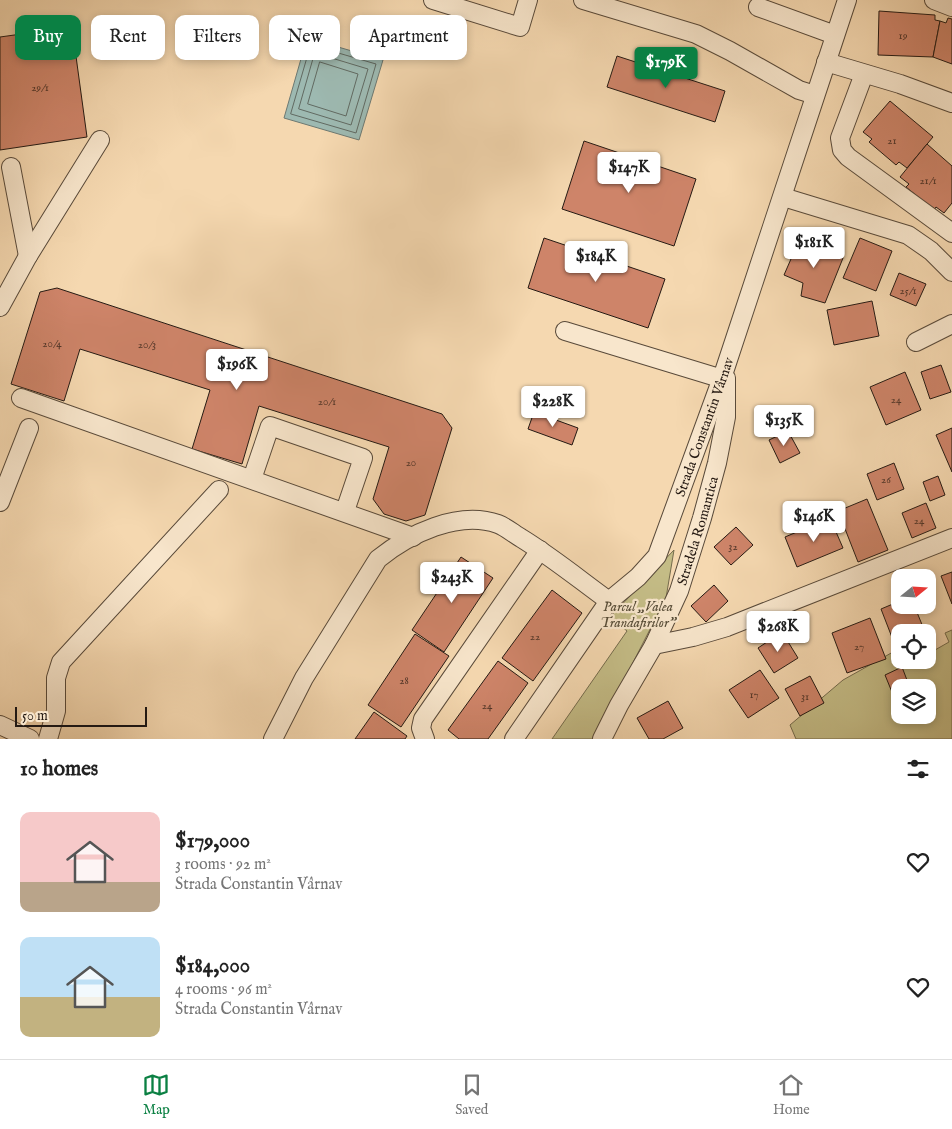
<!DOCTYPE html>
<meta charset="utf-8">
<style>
body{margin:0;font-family:"IM FELL English",serif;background:#f2f2f2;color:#222;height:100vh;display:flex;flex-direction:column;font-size:19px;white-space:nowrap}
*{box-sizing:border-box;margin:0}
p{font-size:16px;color:#767676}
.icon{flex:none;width:28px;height:28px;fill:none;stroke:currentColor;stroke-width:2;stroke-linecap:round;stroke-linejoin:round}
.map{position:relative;height:739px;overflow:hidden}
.details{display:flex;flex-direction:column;background:#fff;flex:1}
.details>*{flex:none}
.banner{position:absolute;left:15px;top:15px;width:500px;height:45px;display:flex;gap:10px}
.needle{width:32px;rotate:72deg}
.controls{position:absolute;left:891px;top:569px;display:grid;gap:10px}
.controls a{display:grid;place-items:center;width:45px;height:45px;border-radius:10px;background:#fff;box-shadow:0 2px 8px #0003;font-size:25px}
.scale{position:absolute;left:15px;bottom:12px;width:132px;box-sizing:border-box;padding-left:5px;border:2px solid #251a13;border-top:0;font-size:14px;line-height:18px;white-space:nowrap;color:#251a13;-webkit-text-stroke:4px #f8e6cc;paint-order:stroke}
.price{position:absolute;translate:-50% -42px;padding:0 11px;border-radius:5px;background:#fff;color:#222;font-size:16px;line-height:32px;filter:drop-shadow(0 1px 2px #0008)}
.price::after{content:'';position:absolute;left:50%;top:30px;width:15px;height:11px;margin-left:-8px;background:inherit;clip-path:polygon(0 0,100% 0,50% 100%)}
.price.selected{background:#0b8043;color:#fff}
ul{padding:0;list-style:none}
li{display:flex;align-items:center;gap:15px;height:125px;padding:0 20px}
li span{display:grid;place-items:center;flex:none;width:140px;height:100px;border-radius:10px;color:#555}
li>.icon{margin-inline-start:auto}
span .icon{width:60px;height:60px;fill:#fffc;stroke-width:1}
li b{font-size:21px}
h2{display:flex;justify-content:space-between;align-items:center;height:60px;padding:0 20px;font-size:21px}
.pill{padding:0 18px;border-radius:10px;background:#fff;box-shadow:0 2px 8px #0003;font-size:18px;line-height:45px}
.pill.selected{background:#0b8043;color:#fff}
.dock{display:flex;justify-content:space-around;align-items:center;height:70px;border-top:1px solid #e0e0e0;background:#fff;font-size:14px;color:#767676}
.dock a{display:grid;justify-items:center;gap:2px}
.dock .selected{color:#0b8043}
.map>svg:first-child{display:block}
.green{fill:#c4bc86;stroke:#746b4c;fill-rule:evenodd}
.water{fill:#9db9b1;stroke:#6d7972}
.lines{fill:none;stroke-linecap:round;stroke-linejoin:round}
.shore{stroke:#616a62;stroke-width:1}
.building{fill:#ce8469;stroke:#251a13}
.minor-casing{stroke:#594a3a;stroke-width:20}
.minor{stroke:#f8e6cc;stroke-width:18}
.labels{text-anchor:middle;stroke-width:4.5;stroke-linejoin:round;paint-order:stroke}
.number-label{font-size:11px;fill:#4f3428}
.street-label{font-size:14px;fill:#251a13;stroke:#f8e6cc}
.park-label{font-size:14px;font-style:italic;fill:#554b36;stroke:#f8e6cc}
</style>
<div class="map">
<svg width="952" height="739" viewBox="0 0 952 739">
<rect width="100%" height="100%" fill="#f5d8b0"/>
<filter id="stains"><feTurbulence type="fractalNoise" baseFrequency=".004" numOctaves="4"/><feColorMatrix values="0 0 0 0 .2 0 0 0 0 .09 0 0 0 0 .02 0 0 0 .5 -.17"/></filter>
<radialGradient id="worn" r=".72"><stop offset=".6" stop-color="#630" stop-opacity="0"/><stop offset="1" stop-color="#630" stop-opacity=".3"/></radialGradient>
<g class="green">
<polygon points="674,550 666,598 594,739 552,739 627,631 610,617"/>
<path d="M952,630V739H796L790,725L843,680L893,652L901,667L915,660H928V654L949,642L945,633ZM900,688H928V715H900Z"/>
</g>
<polygon class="water" points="307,38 383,60 359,140 284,118"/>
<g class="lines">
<g class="shore">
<polygon points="311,45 376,64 356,133 291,114"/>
<polygon points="315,53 368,69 351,125 299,109"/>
<polygon points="320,62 358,74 346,116 308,104"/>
</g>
</g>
<g class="building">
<polygon points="879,11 935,15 935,20 940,21 933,57 878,55"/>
<polygon points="948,18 952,19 952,64 933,57 940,21 946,23"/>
<polygon points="72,27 87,137 0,150 0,37"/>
<polygon points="617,56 725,91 715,122 607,87"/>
<polygon points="890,101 933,137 907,168 899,162 896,165 869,142 872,139 863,132"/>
<polygon points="584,141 696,179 674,246 562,209"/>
<polygon points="927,144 952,166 952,203 944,213 936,207 934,210 906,187 909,184 900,177"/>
<polygon points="801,236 840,252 843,258 825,303 801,296 803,283 784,275"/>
<polygon points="544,238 665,279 648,328 528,288"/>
<polygon points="860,238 892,251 876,291 843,278"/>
<polygon points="899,273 926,284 916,306 890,295"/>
<polygon points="57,288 442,414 452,428 425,515 406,521 384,514 373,499 389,447 259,406 242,464 192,449 210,390 80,349 64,401 11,384 40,292"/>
<polygon points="872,301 879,336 834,345 827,310"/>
<polygon points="941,365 951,392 930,399 921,372"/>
<polygon points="905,372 921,410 886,425 870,387"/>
<polygon points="534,412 578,428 572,445 528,429"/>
<polygon points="952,428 952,472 936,435"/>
<polygon points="788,431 800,453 780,463 769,440"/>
<polygon points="894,463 904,489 877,500 867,474"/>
<polygon points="938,476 945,495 930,501 923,482"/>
<polygon points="867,499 888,550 858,562 838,511"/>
<polygon points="926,503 936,528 912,538 902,513"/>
<polygon points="830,518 843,548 797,567 785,537"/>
<polygon points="736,527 753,545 731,565 714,547"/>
<polygon points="461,557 493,578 444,652 412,630"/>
<polygon points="952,572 952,604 941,576"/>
<polygon points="714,585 728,601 706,622 691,606"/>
<polygon points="552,590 582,613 533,681 502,658"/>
<polygon points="900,601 900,605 914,605 923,627 911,632 900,632 900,637 893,640 881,609"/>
<polygon points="870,618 886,659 847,673 832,633"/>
<polygon points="782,632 798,658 774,673 758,648"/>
<polygon points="415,634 449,656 401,727 368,705"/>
<polygon points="498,661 528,683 488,739 459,739 448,730"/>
<polygon points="902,667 910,688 900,688 900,695 894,697 885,675"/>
<polygon points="760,670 779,698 748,718 729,690"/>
<polygon points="810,676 824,703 800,716 785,689"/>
<polygon points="668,701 683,728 663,739 649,739 637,718"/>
<polygon points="374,712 407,736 405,739 355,739"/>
</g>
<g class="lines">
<defs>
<g id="minor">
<polyline points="433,0 520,27 528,0"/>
<polyline points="583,0 696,34 730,51 799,90 815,95"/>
<polyline points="934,0 952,7"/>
<polyline points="758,7 835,35"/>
<polyline points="826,62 900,84 952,103"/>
<polyline points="864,74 840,138 842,150 848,157 952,233"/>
<polyline points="11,167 28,256"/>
<polyline points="783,197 908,235 931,251 952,272"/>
<polyline points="0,307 28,256 100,140"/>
<polyline points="565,331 726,380"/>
<polyline points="916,342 952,324"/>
<polyline points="21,398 413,537"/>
<polyline points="252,479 270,426 363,458 345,511"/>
<polyline points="0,502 29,428"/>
<polyline points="654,645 693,637 727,627 952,538"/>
<polyline points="0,725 30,739"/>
<polyline points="48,739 56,711 56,678 61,662 219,490"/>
<path d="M273,739L304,678L378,559C409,534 458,510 498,524C506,527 514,534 521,538C552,557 580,580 609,601"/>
<polyline points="425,739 421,728 423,719 540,550"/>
<path id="s1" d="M514,739L609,601L638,577L657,556L722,378L847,0"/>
<path id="s2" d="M602,739L619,705L654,645L679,591L702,518L717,463L726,417V378"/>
</g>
</defs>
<use href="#minor" class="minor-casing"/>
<use href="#minor" class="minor"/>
</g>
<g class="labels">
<g class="number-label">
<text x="903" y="39">19</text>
<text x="40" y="91">29/1</text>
<text x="892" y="144">21</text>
<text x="928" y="184">21/1</text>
<text x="908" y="294">25/1</text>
<text x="52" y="347">20/4</text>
<text x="147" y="348">20/3</text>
<text x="896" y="403">24</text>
<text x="327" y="405">20/1</text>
<text x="411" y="466">20</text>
<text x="886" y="483">26</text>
<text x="919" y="524">24</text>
<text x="733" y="550">32</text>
<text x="535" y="640">22</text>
<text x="859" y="650">27</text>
<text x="404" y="684">28</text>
<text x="754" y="698">17</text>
<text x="805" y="700">31</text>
<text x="487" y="709">24</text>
</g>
<g class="street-label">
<text dy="5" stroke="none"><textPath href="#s1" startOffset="371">Strada Constantin Vârnav</textPath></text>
<text dy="5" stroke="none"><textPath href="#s2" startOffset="230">Stradela Romantica</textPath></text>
</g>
<g class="park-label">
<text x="638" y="611">Parcul „Valea<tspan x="638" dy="16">Trandafirilor”</tspan></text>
</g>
</g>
<rect width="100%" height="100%" filter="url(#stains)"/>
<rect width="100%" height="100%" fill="url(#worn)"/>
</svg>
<div class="controls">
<a><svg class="needle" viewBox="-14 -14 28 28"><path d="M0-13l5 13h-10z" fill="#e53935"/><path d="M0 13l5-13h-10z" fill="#767676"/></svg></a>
<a><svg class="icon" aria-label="locate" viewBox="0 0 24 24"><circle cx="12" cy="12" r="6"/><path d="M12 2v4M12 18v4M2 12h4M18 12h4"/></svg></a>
<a><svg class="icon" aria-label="layers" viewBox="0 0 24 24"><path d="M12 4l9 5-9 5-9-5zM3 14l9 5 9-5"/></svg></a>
</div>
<div class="scale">50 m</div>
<b class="price selected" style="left:666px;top:89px">$179K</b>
<b class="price" style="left:629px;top:194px">$147K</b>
<b class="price" style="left:814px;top:269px">$181K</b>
<b class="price" style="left:596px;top:283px">$184K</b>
<b class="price" style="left:237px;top:391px">$196K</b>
<b class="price" style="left:553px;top:428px">$228K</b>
<b class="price" style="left:784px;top:447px">$135K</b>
<b class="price" style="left:814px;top:543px">$146K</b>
<b class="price" style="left:452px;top:604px">$243K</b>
<b class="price" style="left:778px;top:653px">$268K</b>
<div class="banner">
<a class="pill selected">Buy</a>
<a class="pill">Rent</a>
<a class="pill">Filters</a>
<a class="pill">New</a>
<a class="pill">Apartment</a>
</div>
</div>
<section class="details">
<h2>10 homes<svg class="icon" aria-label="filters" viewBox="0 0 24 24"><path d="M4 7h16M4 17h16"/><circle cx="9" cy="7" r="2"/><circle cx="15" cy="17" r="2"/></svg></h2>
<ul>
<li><span style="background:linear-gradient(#f6c9c9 70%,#b9a48a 0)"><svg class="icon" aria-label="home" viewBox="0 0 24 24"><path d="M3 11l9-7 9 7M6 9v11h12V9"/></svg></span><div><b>$179,000</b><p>3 rooms · 92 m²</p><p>Strada Constantin Vârnav</p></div><svg class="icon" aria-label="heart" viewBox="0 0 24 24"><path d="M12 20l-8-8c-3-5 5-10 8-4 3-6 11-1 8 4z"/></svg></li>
<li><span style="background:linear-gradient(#bfe0f5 60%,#c2b280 0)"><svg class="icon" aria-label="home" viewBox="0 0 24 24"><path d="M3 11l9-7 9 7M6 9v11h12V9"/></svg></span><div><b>$184,000</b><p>4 rooms · 96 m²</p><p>Strada Constantin Vârnav</p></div><svg class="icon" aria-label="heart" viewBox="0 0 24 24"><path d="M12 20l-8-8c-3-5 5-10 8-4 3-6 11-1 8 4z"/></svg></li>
</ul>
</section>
<nav class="dock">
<a class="selected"><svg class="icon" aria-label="map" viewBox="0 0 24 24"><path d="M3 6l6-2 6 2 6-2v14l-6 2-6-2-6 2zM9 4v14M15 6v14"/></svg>Map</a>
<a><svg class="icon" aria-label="saved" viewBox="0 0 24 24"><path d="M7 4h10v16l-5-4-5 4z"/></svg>Saved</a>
<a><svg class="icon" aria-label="home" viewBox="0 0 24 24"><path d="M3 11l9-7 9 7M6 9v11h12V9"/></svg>Home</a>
</nav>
